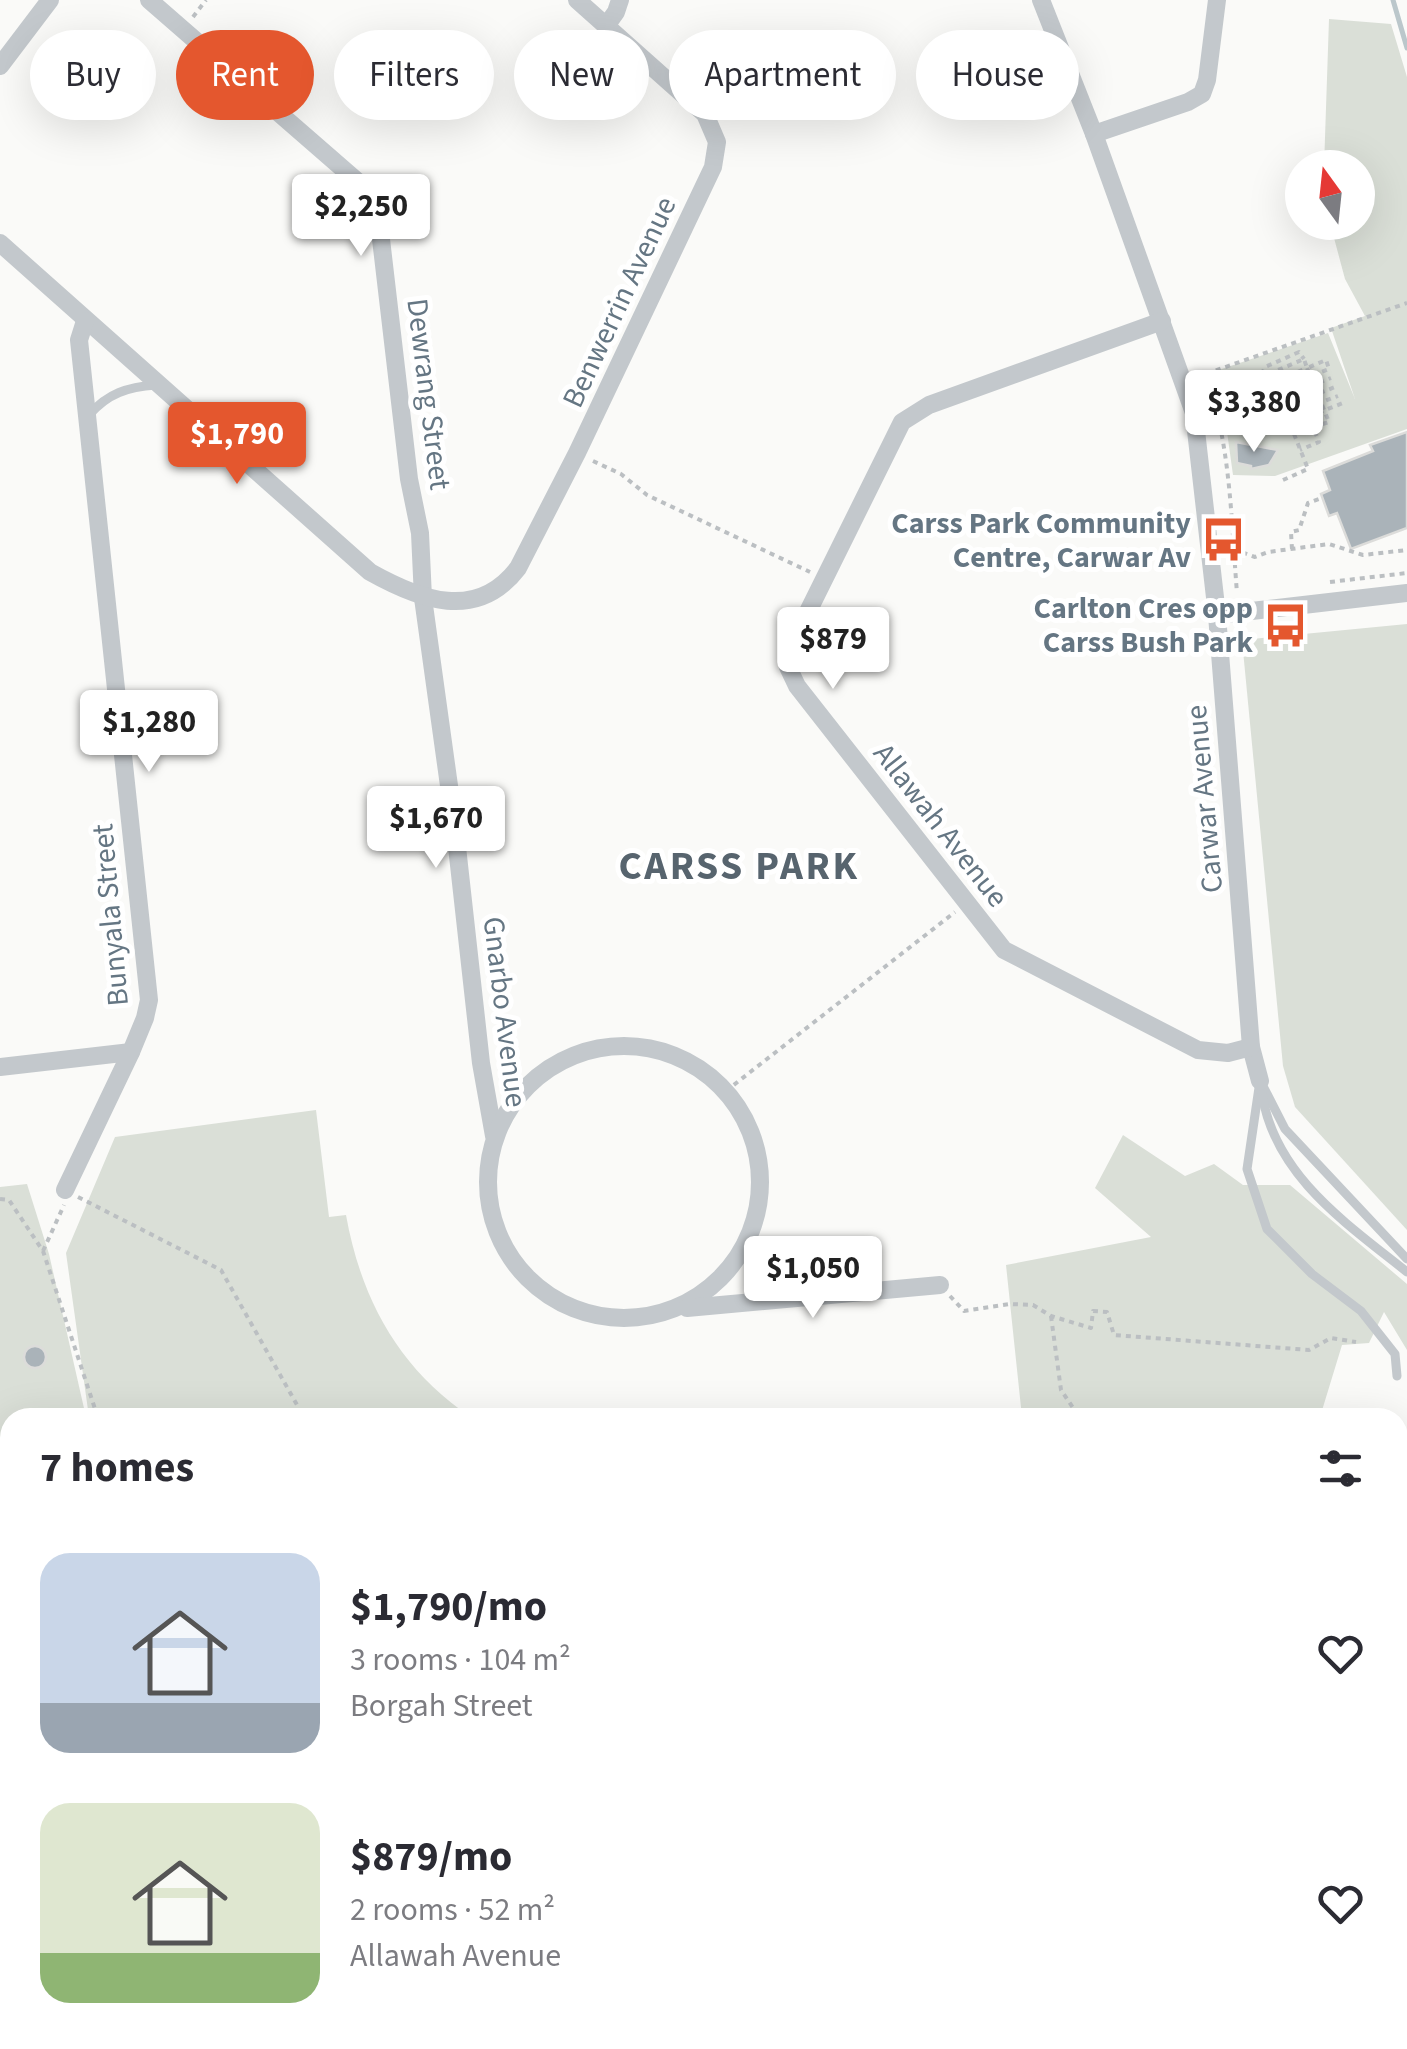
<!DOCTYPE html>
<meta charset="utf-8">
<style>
body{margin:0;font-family:"Source Sans 3",sans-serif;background:#f7f7f7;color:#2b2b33;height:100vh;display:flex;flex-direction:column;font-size:38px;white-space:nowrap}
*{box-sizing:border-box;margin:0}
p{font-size:32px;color:#7c7c81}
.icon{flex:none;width:55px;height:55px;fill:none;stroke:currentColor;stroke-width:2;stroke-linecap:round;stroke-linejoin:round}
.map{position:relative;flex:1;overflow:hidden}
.panel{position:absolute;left:0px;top:1408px;width:1408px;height:642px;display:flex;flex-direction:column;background:#fff;border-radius:30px 30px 0 0;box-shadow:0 10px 40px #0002}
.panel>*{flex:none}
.top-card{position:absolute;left:30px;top:30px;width:1348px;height:90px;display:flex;gap:20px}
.needle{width:65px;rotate:345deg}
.controls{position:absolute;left:1285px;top:150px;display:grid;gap:20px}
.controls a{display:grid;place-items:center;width:90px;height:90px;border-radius:50%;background:#fff;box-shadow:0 10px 40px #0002;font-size:50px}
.price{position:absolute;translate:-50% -85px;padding:0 22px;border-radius:10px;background:#fff;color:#222;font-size:32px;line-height:65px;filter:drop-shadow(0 2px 5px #0008)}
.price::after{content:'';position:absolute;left:50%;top:60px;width:30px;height:22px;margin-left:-15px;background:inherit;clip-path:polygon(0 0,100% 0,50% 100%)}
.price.selected{background:#e4572e;color:#fff}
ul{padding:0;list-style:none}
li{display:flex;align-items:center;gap:30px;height:250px;padding:0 40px}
li span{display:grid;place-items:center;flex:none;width:280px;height:200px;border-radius:30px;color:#555}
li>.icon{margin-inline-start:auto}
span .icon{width:120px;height:120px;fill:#fffc;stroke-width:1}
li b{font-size:42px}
h2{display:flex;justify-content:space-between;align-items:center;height:120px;padding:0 40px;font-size:42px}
.pill{padding:0 35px;border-radius:45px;background:#fff;box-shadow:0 10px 40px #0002;font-size:35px;line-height:90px}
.pill.selected{background:#e4572e;color:#fff}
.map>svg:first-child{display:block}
.green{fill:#dadfd7}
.water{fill:#bbc7cb}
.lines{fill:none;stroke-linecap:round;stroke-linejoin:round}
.stream{stroke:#bbc7cb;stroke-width:5}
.building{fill:#aab3b9;stroke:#dcdcda;stroke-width:2.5}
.trunk-casing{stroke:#b4b9bd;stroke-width:32}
.path{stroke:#bbbfc2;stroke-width:4;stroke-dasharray:5 5;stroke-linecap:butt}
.service{stroke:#c3c8cc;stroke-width:9}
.minor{stroke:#c3c8cc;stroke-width:18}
.trunk{stroke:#fff;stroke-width:30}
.labels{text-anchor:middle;stroke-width:10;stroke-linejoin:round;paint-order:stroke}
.street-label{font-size:30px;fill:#657683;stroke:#fff}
.poi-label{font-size:30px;font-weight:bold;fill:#657683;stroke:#fff;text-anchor:end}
.district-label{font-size:40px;font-weight:bold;letter-spacing:2.5px;fill:#57646e;stroke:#fff}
</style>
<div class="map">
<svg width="1407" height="2049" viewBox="0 0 1407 2049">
<rect width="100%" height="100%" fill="#fafaf8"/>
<g class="green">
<polygon points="1329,19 1391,24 1407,77 1407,429 1275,476 1233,475 1223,403 1210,373 1328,333 1355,399 1331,328 1365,316 1345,279 1330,223 1358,222 1358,168 1324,167"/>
<polygon points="1407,624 1407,1230 1295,1107 1283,1066 1242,640"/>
<path d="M316,1110L329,1217L346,1215C361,1299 399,1369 471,1417H89L66,1253L115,1137Z"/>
<polygon points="1123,1135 1185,1176 1214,1164 1243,1185 1290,1185 1407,1284 1407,1350 1384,1312 1369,1343 1342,1345 1320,1417 1022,1417 1006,1265 1151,1237 1095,1188"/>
<polygon points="27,1184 49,1254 86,1417 10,1418 10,1872 0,1860 0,1187"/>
<polygon points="1400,1467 1407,1481 1407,1691 1398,1696"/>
<polygon points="1398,2032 1407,2035 1407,2049 802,2049 801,2040 1398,2040"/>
</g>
<polygon class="water" points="1407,1731 1407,2035 1398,2032 1398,1737"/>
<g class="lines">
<polyline class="stream" points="1393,0 1407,48"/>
</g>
<g class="building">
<polygon points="1407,432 1407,528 1351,549 1337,513 1329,516 1321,494 1330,490 1323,471 1373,451 1370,445"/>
<polygon points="1236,442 1278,450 1269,465 1251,469 1251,466 1237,463"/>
<circle cx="35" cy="1357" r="11"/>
</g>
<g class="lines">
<defs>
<g id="trunk">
<polyline points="0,1890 10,1901"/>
<polyline points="0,1933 10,1945"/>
<polyline points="91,2040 98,2049"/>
<polyline points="128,2040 135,2049"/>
</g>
</defs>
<use href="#trunk" class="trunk-casing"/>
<g class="path">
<polyline points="193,17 206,0"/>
<path d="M1206,376C1231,445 1231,520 1237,593"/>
<polyline points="1197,377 1407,303"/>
<polyline points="1282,379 1278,370 1304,359 1307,368 1326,360 1329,369 1262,394 1259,380 1265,367 1299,352 1304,359"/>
<polyline points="1282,397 1331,378"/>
<polyline points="1292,404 1335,387"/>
<polyline points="1298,411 1338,396"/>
<polyline points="1300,420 1343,403"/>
<path d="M1304,430C1296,407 1289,400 1266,393L1264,386L1307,368L1329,422L1313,427"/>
<polyline points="1253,439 1236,379 1260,377"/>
<polyline points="1252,445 1263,411 1262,394"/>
<polyline points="593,461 621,474 647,495 810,572"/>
<polyline points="1283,480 1308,469 1294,434 1313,427 1319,442 1300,450"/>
<polyline points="1233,549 1255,557 1268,552 1329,544 1363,555 1407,550"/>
<polyline points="1292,549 1291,532 1299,530 1308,503 1319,499"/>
<polyline points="1330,582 1407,573"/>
<polyline points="726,1091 955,912"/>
<polyline points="78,1197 221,1270 301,1412 310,1418"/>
<polyline points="0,1199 9,1200 43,1251 98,1418"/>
<polyline points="43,1251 64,1205"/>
<polyline points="950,1296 964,1311 1010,1304 1033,1305 1051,1316 1091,1328 1093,1311 1107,1312 1114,1335 1309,1350 1331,1338 1356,1342"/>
<polyline points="1051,1316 1061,1390 1080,1418"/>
<polyline points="1398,1690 1407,1685"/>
<polyline points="0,1732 10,1732"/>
<polyline points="0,1812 10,1827"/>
<polyline points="897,2040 906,2044 932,2040"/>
<polyline points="979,2049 985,2040"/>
</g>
<g class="service">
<path d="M89,415C108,393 128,387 156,385"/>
<polyline points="1260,1081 1247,1169 1267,1229 1312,1274 1361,1311 1395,1354 1397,1376"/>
<polyline points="1264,1088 1285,1129 1407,1259"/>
<path d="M1262,1094C1275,1176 1346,1223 1407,1272"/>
<polyline points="1398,1583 1407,1579"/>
<polyline points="605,2049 607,2040"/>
</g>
<g class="minor">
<polyline points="149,0 357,181 377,205 409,479 420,533 423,598 455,829 481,1063 494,1136"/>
<polyline points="1041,0 1094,134 1194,413 1217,615 1251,1047 1260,1081"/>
<polyline points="606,26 616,12 620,0"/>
<polyline points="0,66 50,0"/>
<polyline points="1094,134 1188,102 1202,94 1207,80 1217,0"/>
<path d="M0,243L370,572C420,600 477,622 518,568L577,453L713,167L717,142L705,114L577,0"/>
<polyline points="1162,321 929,405 902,422 790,648 788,667 797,686 1004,950 1198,1050 1228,1053 1251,1047"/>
<polyline points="1217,615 1407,593"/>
<circle cx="624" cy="1182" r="136"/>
<polyline points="0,1067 131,1052"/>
<polyline points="65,1190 131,1052 145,1018 149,1000 79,340 85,321"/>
<polyline points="687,1308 940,1285"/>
<polyline points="28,2049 37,2040"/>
</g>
<use href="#trunk" class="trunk"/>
</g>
<defs>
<symbol id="bus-bare" viewBox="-9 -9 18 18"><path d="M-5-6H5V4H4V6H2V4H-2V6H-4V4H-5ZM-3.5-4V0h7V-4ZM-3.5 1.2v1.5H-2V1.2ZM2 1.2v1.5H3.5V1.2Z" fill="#e4572e" stroke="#fff" stroke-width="2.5" paint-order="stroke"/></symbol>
</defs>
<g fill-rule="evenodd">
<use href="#bus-bare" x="1192" y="508" width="63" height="63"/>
<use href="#bus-bare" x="1254" y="594" width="63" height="63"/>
</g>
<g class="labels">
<g class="street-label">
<text transform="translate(619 302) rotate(-65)" y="10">Benwerrin Avenue</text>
<text transform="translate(429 394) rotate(83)" y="10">Dewrang Street</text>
<text transform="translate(1204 799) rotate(-95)" y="10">Carwar Avenue</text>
<text transform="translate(941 825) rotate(52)" y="10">Allawah Avenue</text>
<text transform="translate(110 915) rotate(-95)" y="10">Bunyala Street</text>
<text transform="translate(505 1012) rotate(83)" y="10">Gnarbo Avenue</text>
</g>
<g class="poi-label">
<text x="1191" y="533">Carss Park Community<tspan x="1191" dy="34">Centre, Carwar Av</tspan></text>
<text x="1253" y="618">Carlton Cres opp<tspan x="1253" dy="34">Carss Bush Park</tspan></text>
</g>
<g class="district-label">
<text x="739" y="879">CARSS PARK</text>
</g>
</g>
</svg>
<div class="controls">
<a><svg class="needle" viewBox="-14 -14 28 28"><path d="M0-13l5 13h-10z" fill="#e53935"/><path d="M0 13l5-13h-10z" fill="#7c7c81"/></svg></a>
</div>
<b class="price" style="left:361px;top:259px">$2,250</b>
<b class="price" style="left:1254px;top:455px">$3,380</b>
<b class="price selected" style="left:237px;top:487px">$1,790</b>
<b class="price" style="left:833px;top:692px">$879</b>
<b class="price" style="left:149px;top:775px">$1,280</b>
<b class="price" style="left:436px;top:871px">$1,670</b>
<b class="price" style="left:813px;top:1321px">$1,050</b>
<div class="top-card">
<a class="pill">Buy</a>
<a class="pill selected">Rent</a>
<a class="pill">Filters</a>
<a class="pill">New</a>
<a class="pill">Apartment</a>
<a class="pill">House</a>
</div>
<section class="panel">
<h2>7 homes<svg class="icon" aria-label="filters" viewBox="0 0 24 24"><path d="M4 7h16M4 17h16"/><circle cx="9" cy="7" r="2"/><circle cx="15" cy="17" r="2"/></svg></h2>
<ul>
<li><span style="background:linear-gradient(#c9d6e8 75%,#9aa5b1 0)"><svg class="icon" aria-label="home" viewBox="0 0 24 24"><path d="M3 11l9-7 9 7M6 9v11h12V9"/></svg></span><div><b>$1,790/mo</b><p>3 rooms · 104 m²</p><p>Borgah Street</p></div><svg class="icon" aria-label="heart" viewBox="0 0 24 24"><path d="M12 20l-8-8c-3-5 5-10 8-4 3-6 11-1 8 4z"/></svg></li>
<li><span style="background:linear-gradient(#dfe7d0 75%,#8fb573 0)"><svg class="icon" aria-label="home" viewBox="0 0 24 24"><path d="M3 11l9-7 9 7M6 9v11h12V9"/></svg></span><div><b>$879/mo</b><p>2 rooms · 52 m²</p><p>Allawah Avenue</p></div><svg class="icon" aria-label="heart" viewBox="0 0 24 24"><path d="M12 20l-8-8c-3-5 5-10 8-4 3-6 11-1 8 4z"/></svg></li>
</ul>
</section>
</div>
